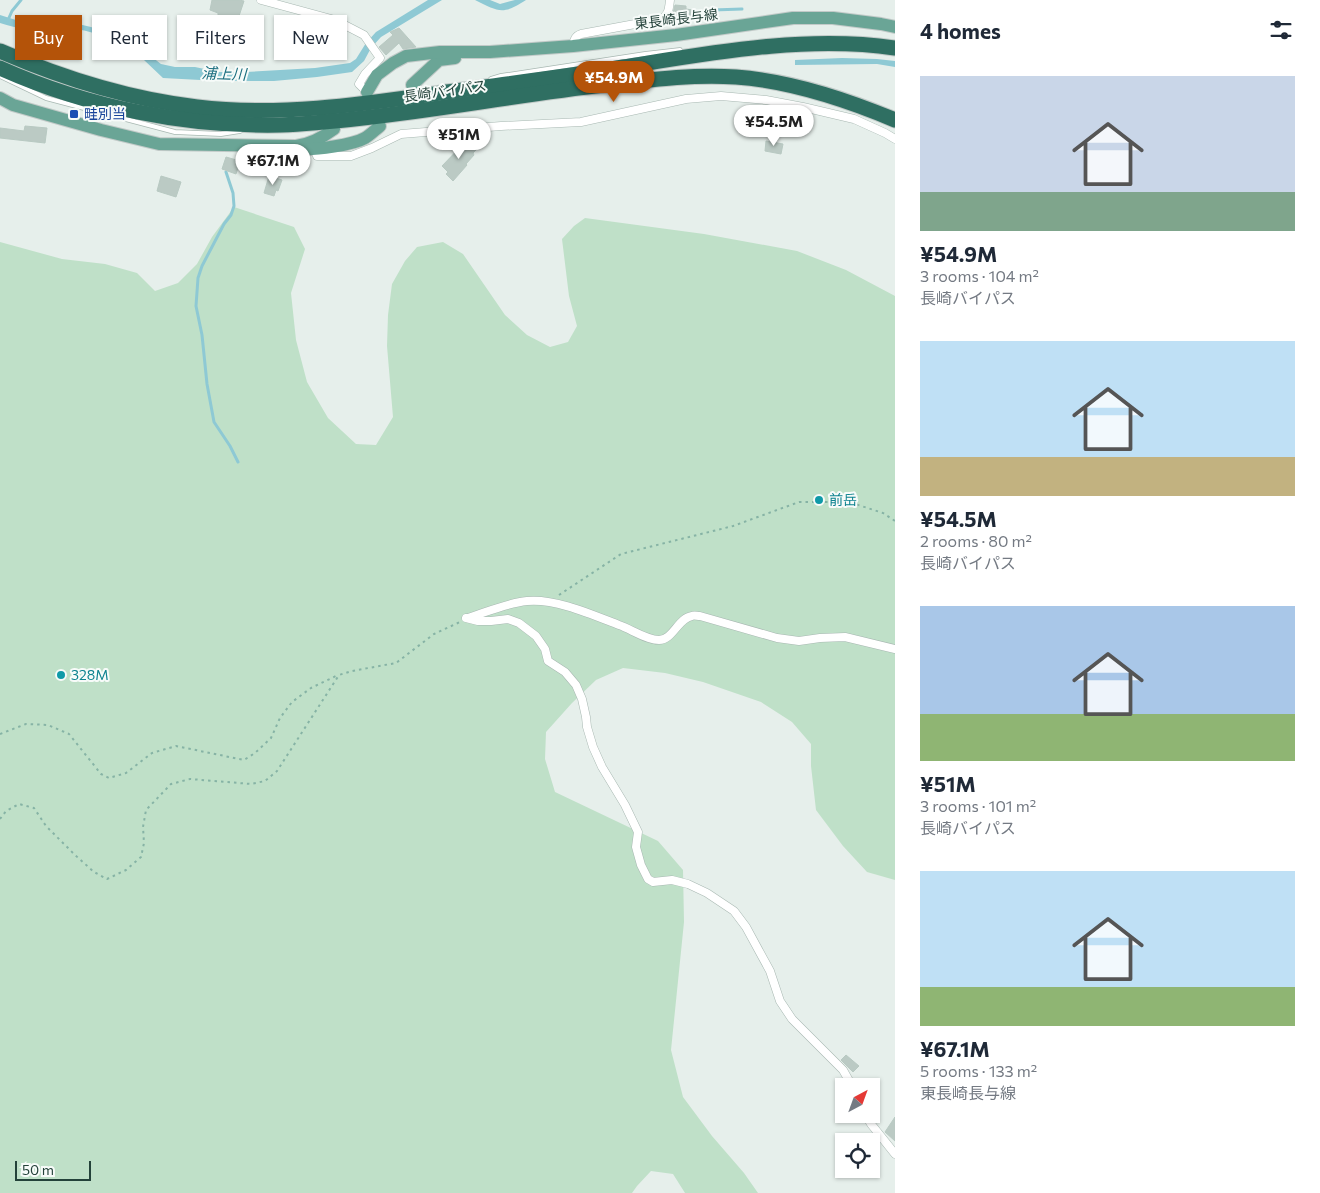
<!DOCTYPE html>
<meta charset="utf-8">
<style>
body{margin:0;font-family:Commissioner,"Noto Sans JP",sans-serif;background:#f6f6f7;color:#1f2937;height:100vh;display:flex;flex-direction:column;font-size:19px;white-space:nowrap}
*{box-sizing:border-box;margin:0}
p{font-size:16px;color:#747a83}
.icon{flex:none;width:28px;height:28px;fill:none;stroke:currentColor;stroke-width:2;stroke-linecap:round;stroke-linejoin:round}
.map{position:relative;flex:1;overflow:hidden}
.side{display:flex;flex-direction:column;background:#fff;width:425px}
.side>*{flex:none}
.hud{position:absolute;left:15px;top:15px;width:475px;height:45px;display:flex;gap:10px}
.needle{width:32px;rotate:41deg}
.tools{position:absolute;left:835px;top:1078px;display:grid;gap:10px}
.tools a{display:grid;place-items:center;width:45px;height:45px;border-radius:0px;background:#fff;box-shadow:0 1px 4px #0004;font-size:25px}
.scale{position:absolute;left:15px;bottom:12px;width:76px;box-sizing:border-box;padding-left:5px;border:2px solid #24423a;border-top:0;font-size:14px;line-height:18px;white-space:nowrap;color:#24423a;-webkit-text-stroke:4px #f7fbf9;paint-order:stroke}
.price{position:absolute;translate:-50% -42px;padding:0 11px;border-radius:18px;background:#fff;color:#222;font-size:16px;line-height:32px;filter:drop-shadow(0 1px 2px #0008)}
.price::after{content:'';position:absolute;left:50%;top:30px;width:15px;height:11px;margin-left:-8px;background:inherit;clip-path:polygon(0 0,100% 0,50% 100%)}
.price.current{background:#b45309;color:#fff}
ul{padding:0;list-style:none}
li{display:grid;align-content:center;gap:10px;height:265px;padding:0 25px}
li span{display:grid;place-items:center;height:155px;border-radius:0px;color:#555}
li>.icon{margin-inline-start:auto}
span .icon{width:90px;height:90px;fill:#fffc;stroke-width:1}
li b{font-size:21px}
h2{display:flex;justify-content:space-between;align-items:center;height:60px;padding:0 25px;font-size:21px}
.tag{padding:0 18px;border-radius:0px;background:#fff;box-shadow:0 1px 4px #0004;font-size:18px;line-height:45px}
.tag.current{background:#b45309;color:#fff}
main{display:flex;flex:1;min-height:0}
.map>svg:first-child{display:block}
.green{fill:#bfe0c8}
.water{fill:#8ec9d4}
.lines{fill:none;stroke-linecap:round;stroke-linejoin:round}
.stream{stroke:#8ec9d4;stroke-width:3}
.building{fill:#bbcac4;stroke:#b8c9c2}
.lane-casing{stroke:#a8b8b2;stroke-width:5.5}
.street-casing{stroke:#a8b8b2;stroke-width:9}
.primary-casing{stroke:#c2cac8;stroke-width:14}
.highway-casing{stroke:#c2cac8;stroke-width:17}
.path{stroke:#86b3a5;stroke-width:2;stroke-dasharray:2.5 4;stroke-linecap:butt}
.lane{stroke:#fff;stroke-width:4}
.street{stroke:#fff;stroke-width:8}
.primary{stroke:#6aa596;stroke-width:12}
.highway{stroke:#2f6f62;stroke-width:15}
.transit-dot{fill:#1a4fb4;stroke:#f7fbf9;stroke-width:2}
.culture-dot{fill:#0f9aa8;stroke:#f7fbf9;stroke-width:2}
.labels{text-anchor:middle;stroke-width:4;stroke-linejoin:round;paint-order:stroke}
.street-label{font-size:14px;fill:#24423a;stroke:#f7fbf9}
.transit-label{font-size:14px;fill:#164399;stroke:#f7fbf9;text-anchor:start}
.culture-label{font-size:14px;fill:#0d838f;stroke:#f7fbf9;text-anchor:start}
.water-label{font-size:15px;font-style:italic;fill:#1c6f80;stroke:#f7fbf9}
</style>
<main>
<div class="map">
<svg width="895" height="1193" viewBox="0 0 895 1193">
<rect width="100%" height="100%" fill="#e6efeb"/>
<polygon class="green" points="234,207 294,227 305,249 291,293 296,340 307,382 328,418 356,444 376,445 393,417 387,346 388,315 392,284 405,261 417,247 443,242 463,254 505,315 527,335 550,347 568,342 577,326 569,296 562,239 574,226 585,218 704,234 797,251 846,270 895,296 895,880 867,872 843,846 816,810 811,766 811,744 792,722 761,702 703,682 665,673 623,668 596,680 572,703 546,732 545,759 555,792 658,841 683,870 684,922 671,1050 683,1097 712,1136 744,1173 758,1193 685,1193 673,1174 651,1171 637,1186 632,1193 0,1193 0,242 62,259 105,264 137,273 155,291 178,283 197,264 212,237"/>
<g class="water">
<path d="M428,0H442L381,37L371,48L364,61L352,72L317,77L274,81H219L163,78L144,60L145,58C124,46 100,32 75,29C69,28 62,30 55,30L53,32C34,31 18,29 0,23V15L19,21L74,23L91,27L108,33L129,43L148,54L161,64L175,67H195L219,72H246L315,68L350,63L356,59L366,43L376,32Z"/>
<path d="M475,0H490L500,4L515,0H526C503,15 499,12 475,0Z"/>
<polygon points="842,58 877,59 895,61 895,67 877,64 795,65 795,60"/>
</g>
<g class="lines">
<g class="stream">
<polyline points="713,10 742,9"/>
<polyline points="8,20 12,11 21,0"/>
<polyline points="226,172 233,193 234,206 231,215 224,224 202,266 198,278 196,306 202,335 207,384 214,422 230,446 238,462"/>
</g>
</g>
<g class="building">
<polygon points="212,0 239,0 244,1 239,16 240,17 236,25 223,17 218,15 218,13 210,10"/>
<polygon points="675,5 686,6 686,9 693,10 692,19 672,17"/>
<polygon points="399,28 416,47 403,49 399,43 386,55 379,47 393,35 390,32"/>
<polygon points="25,126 47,128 45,143 0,138 0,128 24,131"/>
<polygon points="467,140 477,149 473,153 474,155 466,164 467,165 453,181 446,174 448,172 442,166"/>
<polygon points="766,141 783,144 781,154 765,151"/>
<polygon points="226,157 240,161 236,174 222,169"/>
<polygon points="161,176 181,182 176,197 157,191"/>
<polygon points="269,176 282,180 278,191 276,190 274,196 264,193"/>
<polygon points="846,1055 859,1066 853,1072 841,1060"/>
<polygon points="895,1117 895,1141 885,1132"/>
</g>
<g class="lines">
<defs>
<g id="lane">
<polyline points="0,76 46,98 175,132 221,134 240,131"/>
<polyline points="491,79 501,76 645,54 680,50"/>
</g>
<g id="street">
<polyline points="261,0 335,20 364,35 380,58 365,74 359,84 367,92"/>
<path d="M573,46C574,40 575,36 581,34L662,19C669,14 669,8 670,0"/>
<polyline points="315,149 317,156 351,156 372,148 401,134 501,126 581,122 686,99 721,96 766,100 803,107 854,119 885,133 895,139"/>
<polyline points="466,618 478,621 491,621 508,619 519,623 536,636 545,649 548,661 565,672 576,685 582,699 586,717 587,727 593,747 602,767 625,805 638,832 636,847 641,865 648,879 653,882 672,880 688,884 707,893 734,911 746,927 770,971 780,1001 792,1019 843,1070 852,1086"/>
<path d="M468,618C487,612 507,603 527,601C555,598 593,615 619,625C631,629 646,640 659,640C673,640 678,618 692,616C694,615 697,616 700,616L777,638L799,641L820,638L845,637L895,649"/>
<polyline points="865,1114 871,1124 895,1154"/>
</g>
<g id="primary">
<polyline points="412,85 439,60 455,58"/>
<polyline points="367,92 377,75 393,63 406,56 440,52 490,52 573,46 676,35 793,18 833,18 881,24 895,27"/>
<path d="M0,98L13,105L101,130L159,144L296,146C310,144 322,138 334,129"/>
<path d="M302,149C315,150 353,145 365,138C370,135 375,130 380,126"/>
</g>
<g id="highway">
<path d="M0,51C62,78 129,99 197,107C280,117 364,104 447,92C505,84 564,77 623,67C711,53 805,35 895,48"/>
<path d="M0,68C87,107 185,127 281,125C308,124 336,121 363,118C444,109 523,94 604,85C648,80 692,74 736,77C791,81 845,99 895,120"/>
</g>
</defs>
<use href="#lane" class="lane-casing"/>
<use href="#street" class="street-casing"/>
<use href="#primary" class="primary-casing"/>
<use href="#highway" class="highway-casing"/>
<g class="path">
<polyline points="559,595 621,554 733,526 799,502 849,502 883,513 895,521"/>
<polyline points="0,734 26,724 48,725 69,734 101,774 109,778 126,773 152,753 176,746 244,760 255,753 271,738 280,718 292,702 311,688 338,675"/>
<polyline points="0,819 6,811 19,804 34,808 46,826 75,855 94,872 107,879 126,870 141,857 144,843 143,827 146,810 171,784 190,779 251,784 265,781 277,771 339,675 352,671 396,663 434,634 460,622"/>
</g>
<use href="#lane" class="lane"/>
<use href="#street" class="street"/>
<use href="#primary" class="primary"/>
<use href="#highway" class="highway"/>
</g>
<rect class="transit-dot" x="69" y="109" width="10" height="10" rx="2.5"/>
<g class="culture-dot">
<circle cx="819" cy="500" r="5"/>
<circle cx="61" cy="675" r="5"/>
</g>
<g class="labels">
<g class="street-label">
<text transform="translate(676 19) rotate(-7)" y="5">東長崎長与線</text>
<text transform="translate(445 91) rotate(-8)" y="5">長崎バイパス</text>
</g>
<g class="transit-label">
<text x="84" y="119">畦別当</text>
</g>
<g class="culture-label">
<text x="829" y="505">前岳</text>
<text x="71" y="680">328M</text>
</g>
<g class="water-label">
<text transform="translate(224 74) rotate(2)" y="5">浦上川</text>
</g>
</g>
</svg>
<div class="tools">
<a><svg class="needle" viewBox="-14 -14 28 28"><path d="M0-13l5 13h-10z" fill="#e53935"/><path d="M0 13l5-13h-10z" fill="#747a83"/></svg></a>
<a><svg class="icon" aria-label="locate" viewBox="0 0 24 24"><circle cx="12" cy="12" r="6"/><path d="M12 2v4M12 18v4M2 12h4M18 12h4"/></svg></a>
</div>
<div class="scale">50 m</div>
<b class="price current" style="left:614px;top:103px">¥54.9M</b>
<b class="price" style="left:774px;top:147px">¥54.5M</b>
<b class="price" style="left:459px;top:160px">¥51M</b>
<b class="price" style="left:273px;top:186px">¥67.1M</b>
<div class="hud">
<a class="tag current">Buy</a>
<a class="tag">Rent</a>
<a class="tag">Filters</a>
<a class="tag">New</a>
</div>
</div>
<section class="side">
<h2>4 homes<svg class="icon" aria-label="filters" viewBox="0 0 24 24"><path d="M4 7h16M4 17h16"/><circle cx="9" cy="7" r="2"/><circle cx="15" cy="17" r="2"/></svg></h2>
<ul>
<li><span style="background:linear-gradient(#c9d6e8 75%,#7fa58c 0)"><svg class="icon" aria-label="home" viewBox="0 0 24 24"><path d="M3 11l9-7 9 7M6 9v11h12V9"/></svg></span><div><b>¥54.9M</b><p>3 rooms · 104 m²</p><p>長崎バイパス</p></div></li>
<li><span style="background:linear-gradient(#bfe0f5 75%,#c2b280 0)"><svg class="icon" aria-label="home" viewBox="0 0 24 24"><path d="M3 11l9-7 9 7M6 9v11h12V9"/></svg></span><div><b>¥54.5M</b><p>2 rooms · 80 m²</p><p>長崎バイパス</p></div></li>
<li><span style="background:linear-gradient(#a9c7e8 70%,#8fb573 0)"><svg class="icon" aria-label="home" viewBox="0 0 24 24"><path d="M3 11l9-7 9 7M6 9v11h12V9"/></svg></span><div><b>¥51M</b><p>3 rooms · 101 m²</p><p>長崎バイパス</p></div></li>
<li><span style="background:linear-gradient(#bfe0f5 75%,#8fb573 0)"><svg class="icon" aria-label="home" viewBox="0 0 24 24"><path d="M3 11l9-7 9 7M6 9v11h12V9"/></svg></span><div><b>¥67.1M</b><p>5 rooms · 133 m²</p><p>東長崎長与線</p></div></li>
</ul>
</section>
</main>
